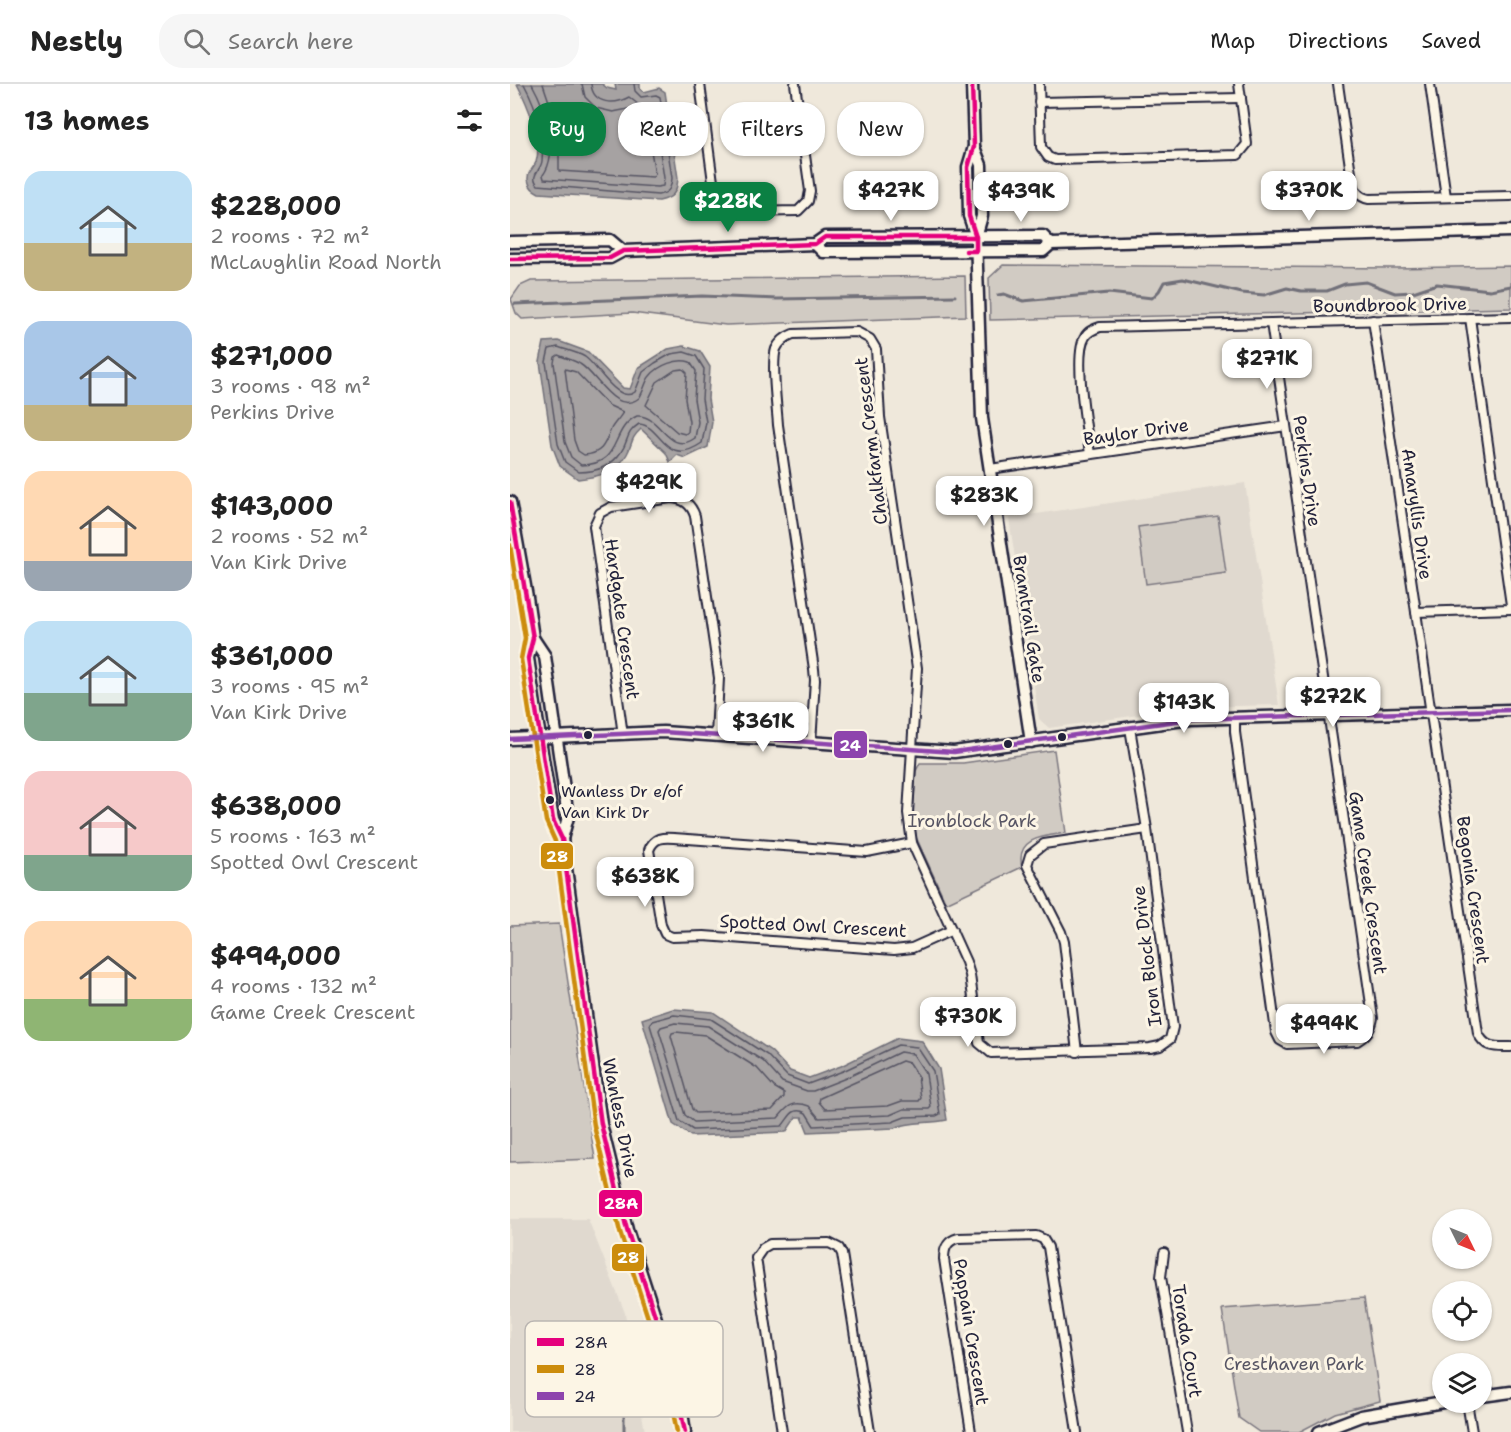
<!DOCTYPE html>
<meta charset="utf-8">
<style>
body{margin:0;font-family:"Shantell Sans",sans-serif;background:#f6f6f6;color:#222;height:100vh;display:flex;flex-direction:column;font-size:22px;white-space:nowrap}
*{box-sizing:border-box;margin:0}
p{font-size:20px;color:#767676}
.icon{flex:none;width:33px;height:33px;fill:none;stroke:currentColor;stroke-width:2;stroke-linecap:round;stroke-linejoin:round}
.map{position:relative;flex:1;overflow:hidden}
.drawer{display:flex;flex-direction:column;background:#fff;width:510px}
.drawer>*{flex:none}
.guide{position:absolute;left:18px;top:18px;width:570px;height:54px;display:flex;gap:12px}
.needle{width:39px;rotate:133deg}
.buttons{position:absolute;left:922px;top:1125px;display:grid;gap:12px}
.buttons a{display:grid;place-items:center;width:60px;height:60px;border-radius:50%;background:#fff;box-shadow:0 2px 4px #0004;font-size:30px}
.price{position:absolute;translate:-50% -51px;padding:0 14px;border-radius:12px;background:#fff;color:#222;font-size:20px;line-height:39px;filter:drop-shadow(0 2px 3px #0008)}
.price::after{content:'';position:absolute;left:50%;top:36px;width:18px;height:14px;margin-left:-9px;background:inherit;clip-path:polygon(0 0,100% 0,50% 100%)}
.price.active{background:#0b8043;color:#fff}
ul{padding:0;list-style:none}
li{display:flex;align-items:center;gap:18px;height:150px;padding:0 24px}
li span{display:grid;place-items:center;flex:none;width:168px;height:120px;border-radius:18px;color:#555}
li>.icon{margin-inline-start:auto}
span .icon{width:72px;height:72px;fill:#fffc;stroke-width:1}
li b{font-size:26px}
h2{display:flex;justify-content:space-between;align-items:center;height:72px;padding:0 24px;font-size:26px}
.chip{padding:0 21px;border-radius:24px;background:#fff;box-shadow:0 2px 4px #0004;font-size:21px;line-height:54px}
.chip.active{background:#0b8043;color:#fff}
header{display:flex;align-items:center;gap:36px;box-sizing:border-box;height:84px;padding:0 30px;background:#fff;border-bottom:2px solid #e0e0e0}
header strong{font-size:28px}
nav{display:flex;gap:33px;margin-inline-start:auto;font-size:21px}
.search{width:420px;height:54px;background:#f6f6f6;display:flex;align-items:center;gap:15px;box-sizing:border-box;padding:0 21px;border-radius:24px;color:#767676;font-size:22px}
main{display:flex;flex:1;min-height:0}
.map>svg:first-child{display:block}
.built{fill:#e0d9cf}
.green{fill:#d1cbc3;stroke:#7a767f;stroke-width:1.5}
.water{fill:#a6a2a2;stroke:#716f79;stroke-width:1.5}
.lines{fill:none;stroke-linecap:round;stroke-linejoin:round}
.shore{stroke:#575564;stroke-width:1.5}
.stream{stroke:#716f79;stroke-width:3}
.street-casing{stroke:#22223b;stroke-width:12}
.secondary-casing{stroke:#22223b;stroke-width:15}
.street{stroke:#fcf5e5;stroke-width:8}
.secondary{stroke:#fcf5e5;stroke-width:10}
.bus-1-casing{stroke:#fcf5e5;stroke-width:9}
.bus-2-casing{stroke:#fcf5e5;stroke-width:9}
.bus-3-casing{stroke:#fcf5e5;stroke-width:9}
.bus-1{stroke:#e5007d;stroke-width:4.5}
.bus-2{stroke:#cc8c0c;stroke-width:4.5}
.bus-3{stroke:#8e44ad;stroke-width:4.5}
.bus-dot{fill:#22223b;stroke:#fcf5e5;stroke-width:2}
.labels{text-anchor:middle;stroke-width:6;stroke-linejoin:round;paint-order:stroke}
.bus-label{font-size:16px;fill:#22223b;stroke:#fcf5e5;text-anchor:start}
.street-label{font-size:18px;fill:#22223b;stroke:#fcf5e5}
.park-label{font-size:18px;fill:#575564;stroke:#fcf5e5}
.key{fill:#fcf5e5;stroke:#bbb6b2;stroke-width:1.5}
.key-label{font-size:16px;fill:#22223b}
.line-badge{stroke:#fcf5e5;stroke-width:2}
.badge-label{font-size:16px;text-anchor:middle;font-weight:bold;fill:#fff}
</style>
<header>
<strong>Nestly</strong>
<div class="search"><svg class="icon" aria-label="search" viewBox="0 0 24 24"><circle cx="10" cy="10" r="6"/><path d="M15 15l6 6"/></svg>Search here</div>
<nav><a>Map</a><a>Directions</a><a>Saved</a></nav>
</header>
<main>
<section class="drawer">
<h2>13 homes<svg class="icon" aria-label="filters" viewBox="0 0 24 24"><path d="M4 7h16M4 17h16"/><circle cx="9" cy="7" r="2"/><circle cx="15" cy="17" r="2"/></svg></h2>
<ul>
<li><span style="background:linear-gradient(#bfe0f5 60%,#c2b280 0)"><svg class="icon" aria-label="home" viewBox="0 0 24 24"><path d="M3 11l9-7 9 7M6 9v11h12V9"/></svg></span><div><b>$228,000</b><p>2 rooms · 72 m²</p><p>McLaughlin Road North</p></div></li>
<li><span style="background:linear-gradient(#a9c7e8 70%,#c2b280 0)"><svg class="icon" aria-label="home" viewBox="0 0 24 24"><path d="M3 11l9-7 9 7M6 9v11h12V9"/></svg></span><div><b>$271,000</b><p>3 rooms · 98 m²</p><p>Perkins Drive</p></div></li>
<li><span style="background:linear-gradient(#ffd9b3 75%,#9aa5b1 0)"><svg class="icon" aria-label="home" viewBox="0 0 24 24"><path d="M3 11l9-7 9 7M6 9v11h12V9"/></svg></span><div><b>$143,000</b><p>2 rooms · 52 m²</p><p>Van Kirk Drive</p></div></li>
<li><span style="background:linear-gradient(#bfe0f5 60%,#7fa58c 0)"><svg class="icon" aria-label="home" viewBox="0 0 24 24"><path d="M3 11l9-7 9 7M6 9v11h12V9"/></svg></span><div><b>$361,000</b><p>3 rooms · 95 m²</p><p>Van Kirk Drive</p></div></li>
<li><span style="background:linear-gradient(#f6c9c9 70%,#7fa58c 0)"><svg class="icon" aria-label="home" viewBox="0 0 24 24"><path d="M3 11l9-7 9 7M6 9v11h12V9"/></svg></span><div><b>$638,000</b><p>5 rooms · 163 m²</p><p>Spotted Owl Crescent</p></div></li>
<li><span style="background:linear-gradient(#ffd9b3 65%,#8fb573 0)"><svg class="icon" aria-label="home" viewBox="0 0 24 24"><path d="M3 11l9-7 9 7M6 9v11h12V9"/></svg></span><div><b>$494,000</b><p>4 rooms · 132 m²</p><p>Game Creek Crescent</p></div></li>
</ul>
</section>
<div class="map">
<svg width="1001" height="1348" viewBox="0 0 1001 1348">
<rect width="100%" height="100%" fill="#efe8db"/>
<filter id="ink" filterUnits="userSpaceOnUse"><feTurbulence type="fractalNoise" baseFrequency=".0167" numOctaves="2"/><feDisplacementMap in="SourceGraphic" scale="12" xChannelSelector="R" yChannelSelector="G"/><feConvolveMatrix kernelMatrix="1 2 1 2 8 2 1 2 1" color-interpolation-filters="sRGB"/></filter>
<g filter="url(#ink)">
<g class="built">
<polygon points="735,399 769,621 683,623 539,644 529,635 499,434"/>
<polygon points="0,1135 78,1135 115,1229 135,1348 0,1348"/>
</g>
<g class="green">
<polygon points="493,181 884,184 1001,182 1001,224 480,236 479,194"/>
<polygon points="455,192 456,232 216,241 122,229 12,235 6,229 1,215 10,202 21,197"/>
<polygon points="708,432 716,489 636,500 628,443"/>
<path d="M544,666L556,749C535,752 505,753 512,783L436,819L406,753L403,726L406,687L410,679H453Z"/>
<polygon points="49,840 85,1075 0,1078 0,842"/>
<polygon points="854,1214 870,1317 825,1329 789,1348 749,1348 729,1334 712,1225"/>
</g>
<g class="water">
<path d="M7,0H92L97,4L106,6L105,0H130V4L134,8L149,4L155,8L168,94C167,109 163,114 149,117L29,109C25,107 20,104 19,99C15,89 23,86 26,78C33,56 17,19 7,0Z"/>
<path d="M48,257L78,268L113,304L120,305L128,284L158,265L174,262L190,267L200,283L198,315L202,338L198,363L175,374L167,371L160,378L156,369L131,345C120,355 123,359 117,370C107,389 87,393 68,395L50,382L42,361L30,278L34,258Z"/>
<path d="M163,925L203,928L261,967L280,987L299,994L331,982L388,954L412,957L429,985L437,1036C419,1040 401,1037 384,1044L298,1048L292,1033H286L276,1048L181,1052L163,1040L132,935Z"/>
</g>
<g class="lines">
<g class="shore">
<path d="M14,0C27,24 35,49 32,77C31,87 19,91 28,101L148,111C159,109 161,105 162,94L150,13L146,11L131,13L125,7L124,0"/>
<path d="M22,0C35,23 50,68 33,91L34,95L147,103L153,102L154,94L143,22L129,21L119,13C105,21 83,21 81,0"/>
<polyline points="33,0 49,47 49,87 143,93 145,90 135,32 118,25 103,28 86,24 75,13 72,0"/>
<path d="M48,263C56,266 67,268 75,273C88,282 108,321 125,308L133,288L145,279L161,270L174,268L186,272L194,285L192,315L196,338L192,359C154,385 152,341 129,340C115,349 119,357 111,368C101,383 85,388 69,388L55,378L48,360L36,278L39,265Z"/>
<path d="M48,271C55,274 64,276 70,280C88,291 105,332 129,314C134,308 135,297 140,292C149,281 167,274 180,278L186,287L184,315L188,338L185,354C158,373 151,330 127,332C99,345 113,381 71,381L61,373L55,358L44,279L45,273Z"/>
<path d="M55,285L66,288L98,321L113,328C110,334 104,339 101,345C95,360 92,370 74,371L68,367L64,356Z"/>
<polygon points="173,285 177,289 175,315 179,338 178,348 175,350 167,348 136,321 147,298 165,286"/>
<path d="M164,931L201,935L257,971L277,992L298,1000L333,987L388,961L407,963L423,987L430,1030L426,1032L395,1033L382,1038L304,1042L296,1029C282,1022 280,1033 272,1042L183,1046L169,1037L140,941L142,937Z"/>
<path d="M165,939L198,942L253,977L272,998L297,1007H303L336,994L390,968L403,970L416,990L421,1023L419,1025H394L380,1031L309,1034L299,1022C282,1016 277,1023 268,1034L184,1038L175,1031L149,946L151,943Z"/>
<polygon points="166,948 195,951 247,984 264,1003 274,1009 274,1013 262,1026 186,1029 182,1025 161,952 162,949"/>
<polygon points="392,977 399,979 408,993 411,1014 409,1017 392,1017 378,1022 315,1025 309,1018 310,1014"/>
</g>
<g class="stream">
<polyline points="488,211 494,210 513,217 599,209 642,214 649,207 654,198 673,195 732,209 754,211 777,204 791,207 817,207 835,200 856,198 885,209 903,208 927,200 980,206 1001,202"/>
<polyline points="5,220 192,212 267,215 445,212"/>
<polyline points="114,1321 114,1348"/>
</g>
<defs>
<g id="street">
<polyline points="190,0 205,113 214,125 225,128 288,127 298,117 300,107 285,0"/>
<polyline points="529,0 531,63 538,73 545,76 728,71 737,60 729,0"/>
<path d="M828,0L842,96C844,106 848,113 859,115L1001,112"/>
<polyline points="920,0 936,113"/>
<polyline points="529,18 731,14"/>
<polyline points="960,234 1001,521"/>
<path d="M863,236L968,949C975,965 986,963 1001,963"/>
<polyline points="761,239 1001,233"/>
<path d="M580,370C577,347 563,271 575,253C578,247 584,245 590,243L761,239L863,934C861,945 857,951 847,957L777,960L770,956L766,948L725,648V633"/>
<polyline points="480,385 776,342"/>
<polyline points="906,528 1001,525"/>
<path d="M113,651L84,442L90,429L101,423L161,414C174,415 181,420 185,432L209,594L206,652"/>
<path d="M301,659L305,596L304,585L268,341C267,324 261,280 266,265C270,257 275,253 283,250L347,248L360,255L366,265L370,333L407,584L398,729L402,759L456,878L460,891L469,959L481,969L640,964L650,962L660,955L663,943L637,745L620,644"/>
<path d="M402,759L357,768L164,754C153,753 144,753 139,766L151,841L155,850L162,853L194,852L384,866L402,864L442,846"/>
<polyline points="567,968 554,858 551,848 517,781 520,771 534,760 637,745"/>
<polyline points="654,1169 651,1193 677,1348"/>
<polyline points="957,1318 962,1348"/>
<polyline points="272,1348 246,1174 253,1164 260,1160 319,1159 329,1164 332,1170 360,1348"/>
<path d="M461,1348L434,1175C434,1164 437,1157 448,1154L526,1152L533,1155L538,1163L567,1348"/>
</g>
<g id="secondary">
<polyline points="462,0 464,63 458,83 459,132 466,153 472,334 521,658"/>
<polyline points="464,63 471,81 472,132 466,153"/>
<polyline points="0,158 100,156 113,167"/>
<polyline points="305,160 313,168 533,167 541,160 1001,147"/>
<polyline points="0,175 100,174 113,167 305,160 315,153 533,152 541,160"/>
<polyline points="0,418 17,513 23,554 18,574 33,675 43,736 52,755 91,1040 117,1146 161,1281 171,1322 175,1348"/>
<polyline points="23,554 35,572 58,733 52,755"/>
<polyline points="0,655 153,648 444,668 681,635 1001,626"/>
<polyline points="972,1312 1001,1308"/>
<polyline points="809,1348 851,1332 933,1318"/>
</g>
</defs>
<use href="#street" class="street-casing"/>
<use href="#secondary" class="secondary-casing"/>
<use href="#street" class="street"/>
<use href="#secondary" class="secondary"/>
<defs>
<g id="bus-1">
<polyline points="456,167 466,167 466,153 459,132 458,83 464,63 462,0"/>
<polyline points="0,175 100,174 113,167 305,160 315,153 466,153"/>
<polyline points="0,418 23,554 18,574 43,736 52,755 91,1040 117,1146 161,1281 175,1348"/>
</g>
<polyline id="bus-2" points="0,461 15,554 11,575 36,737 45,757 84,1042 110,1148 154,1283 167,1348"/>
<polyline id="bus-3" points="0,655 153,648 444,668 681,635 1001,626"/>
</defs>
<use href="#bus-1" class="bus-1-casing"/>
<use href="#bus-2" class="bus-2-casing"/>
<use href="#bus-3" class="bus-3-casing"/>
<use href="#bus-1" class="bus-1"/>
<use href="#bus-2" class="bus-2"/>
<use href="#bus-3" class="bus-3"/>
</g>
</g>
<g class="bus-dot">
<circle cx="78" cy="651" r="5"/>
<circle cx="552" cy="653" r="5"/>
<circle cx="498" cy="660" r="5"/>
<circle cx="40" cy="716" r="5"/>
</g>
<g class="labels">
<g class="bus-label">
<text x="51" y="713">Wanless Dr e/of<tspan x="51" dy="21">Van Kirk Dr</tspan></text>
</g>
<g class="street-label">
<text transform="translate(880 221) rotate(-1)" y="6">Boundbrook Drive</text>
<text transform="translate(626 348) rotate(-8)" y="6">Baylor Drive</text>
<text transform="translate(361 357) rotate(-97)" y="6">Chalkfarm Crescent</text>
<text transform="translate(797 387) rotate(82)" y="6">Perkins Drive</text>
<text transform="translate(907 430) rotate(82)" y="6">Amaryllis Drive</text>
<text transform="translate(112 535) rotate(82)" y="6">Hardgate Crescent</text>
<text transform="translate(519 535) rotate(81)" y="6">Bramtrail Gate</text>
<text transform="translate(858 799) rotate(82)" y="6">Game Creek Crescent</text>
<text transform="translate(963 806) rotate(82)" y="6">Begonia Crescent</text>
<text transform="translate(303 842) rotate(3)" y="6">Spotted Owl Crescent</text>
<text transform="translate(637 872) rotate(-97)" y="6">Iron Block Drive</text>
<text transform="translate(110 1034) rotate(79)" y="6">Wanless Drive</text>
<text transform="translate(461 1248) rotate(81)" y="6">Pappain Crescent</text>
<text transform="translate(677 1257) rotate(81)" y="6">Torada Court</text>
</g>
<g class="park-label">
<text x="462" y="743">Ironblock Park</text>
<text x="784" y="1286">Cresthaven Park</text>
</g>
</g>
<rect x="15" y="1237" width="198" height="96" rx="9" class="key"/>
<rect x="27" y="1254" width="27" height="8" fill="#e5007d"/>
<rect x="27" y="1281" width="27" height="8" fill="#cc8c0c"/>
<rect x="27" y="1308" width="27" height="8" fill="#8e44ad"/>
<g class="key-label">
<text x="64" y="1264">28A</text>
<text x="64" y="1291">28</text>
<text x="64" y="1318">24</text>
</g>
<g class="line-badge">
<rect x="323" y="646" width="35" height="29" rx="6" fill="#8e44ad"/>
<rect x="30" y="758" width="34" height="28" rx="6" fill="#cc8c0c"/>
<rect x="88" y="1105" width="45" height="29" rx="6" fill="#e5007d"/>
<rect x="101" y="1159" width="34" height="29" rx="6" fill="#cc8c0c"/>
</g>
<g class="badge-label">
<text x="340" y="667">24</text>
<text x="47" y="778">28</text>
<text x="111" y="1125">28A</text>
<text x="118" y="1179">28</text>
</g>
</svg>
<div class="buttons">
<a><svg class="needle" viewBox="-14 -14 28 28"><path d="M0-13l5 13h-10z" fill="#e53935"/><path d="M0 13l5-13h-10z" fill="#767676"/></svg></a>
<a><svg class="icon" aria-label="locate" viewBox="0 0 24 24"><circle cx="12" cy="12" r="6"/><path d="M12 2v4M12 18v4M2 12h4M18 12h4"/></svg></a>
<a><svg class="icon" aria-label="layers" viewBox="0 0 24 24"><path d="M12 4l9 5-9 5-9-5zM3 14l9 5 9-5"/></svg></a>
</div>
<b class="price" style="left:381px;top:138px">$427K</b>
<b class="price" style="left:799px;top:138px">$370K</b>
<b class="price" style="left:511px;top:139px">$439K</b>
<b class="price active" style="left:218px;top:149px">$228K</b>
<b class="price" style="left:757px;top:306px">$271K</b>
<b class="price" style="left:139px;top:430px">$429K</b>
<b class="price" style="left:474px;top:443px">$283K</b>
<b class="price" style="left:823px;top:644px">$272K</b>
<b class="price" style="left:674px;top:650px">$143K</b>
<b class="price" style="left:253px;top:669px">$361K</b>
<b class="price" style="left:135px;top:824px">$638K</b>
<b class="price" style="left:458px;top:964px">$730K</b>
<b class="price" style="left:814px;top:971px">$494K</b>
<div class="guide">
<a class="chip active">Buy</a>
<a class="chip">Rent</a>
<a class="chip">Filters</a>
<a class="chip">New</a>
</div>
</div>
</main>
